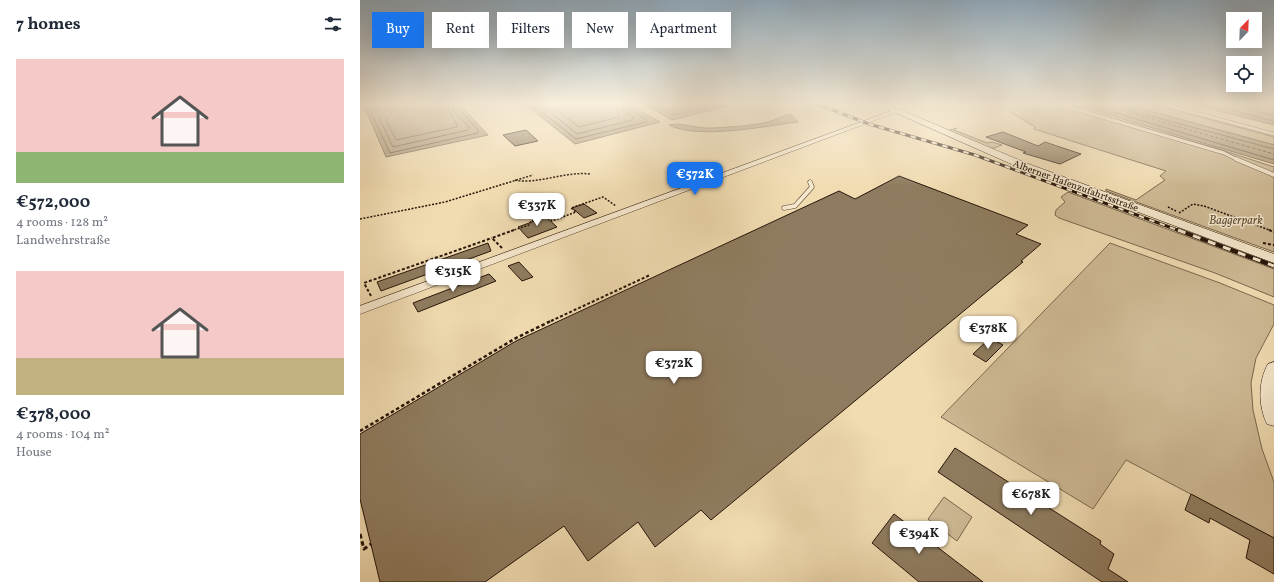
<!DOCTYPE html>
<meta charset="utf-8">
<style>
body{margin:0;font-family:Vollkorn,serif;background:#f6f6f7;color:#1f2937;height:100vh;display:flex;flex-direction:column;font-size:15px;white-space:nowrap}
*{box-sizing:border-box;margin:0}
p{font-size:13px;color:#747a83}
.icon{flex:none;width:22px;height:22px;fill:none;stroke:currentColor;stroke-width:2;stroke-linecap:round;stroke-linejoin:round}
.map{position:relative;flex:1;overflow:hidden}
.side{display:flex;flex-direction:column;background:#fff;width:360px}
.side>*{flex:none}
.guide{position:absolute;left:12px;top:12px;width:380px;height:36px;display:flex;gap:8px}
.needle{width:26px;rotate:23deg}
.controls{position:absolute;left:866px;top:12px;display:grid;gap:8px}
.controls a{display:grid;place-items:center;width:36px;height:36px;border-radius:0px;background:#fff;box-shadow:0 4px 16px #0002;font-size:20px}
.price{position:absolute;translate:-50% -34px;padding:0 9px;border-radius:8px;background:#fff;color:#222;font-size:13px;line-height:26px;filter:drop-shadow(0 1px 2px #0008)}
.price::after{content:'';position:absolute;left:50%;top:24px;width:12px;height:9px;margin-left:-6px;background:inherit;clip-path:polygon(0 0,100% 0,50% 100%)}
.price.current{background:#1a73e8;color:#fff}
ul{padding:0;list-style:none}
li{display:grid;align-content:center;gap:8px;height:212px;padding:0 16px}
li span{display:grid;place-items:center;height:124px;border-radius:0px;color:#555}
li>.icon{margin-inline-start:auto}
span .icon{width:72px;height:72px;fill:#fffc;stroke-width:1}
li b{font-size:17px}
h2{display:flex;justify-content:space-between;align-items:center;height:48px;padding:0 16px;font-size:17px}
.tag{padding:0 14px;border-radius:0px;background:#fff;box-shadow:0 4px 16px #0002;font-size:14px;line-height:36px}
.tag.current{background:#1a73e8;color:#fff}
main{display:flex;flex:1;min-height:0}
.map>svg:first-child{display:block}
.green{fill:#ceba95;stroke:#7a674e}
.water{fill:#ac9878;stroke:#76634b}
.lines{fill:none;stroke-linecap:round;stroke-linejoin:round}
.shore{stroke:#685640;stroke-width:1}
.ferry{stroke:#5b4935;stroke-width:1;stroke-dasharray:3 2.5;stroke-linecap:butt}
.building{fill:#8f7c60;stroke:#251408}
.lane-far1-casing{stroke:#584632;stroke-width:4}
.lane-casing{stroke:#584632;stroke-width:5}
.street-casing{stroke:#584632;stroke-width:1}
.secondary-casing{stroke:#251408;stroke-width:1}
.path-far3{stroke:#251408;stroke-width:1.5;stroke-dasharray:2 1.5;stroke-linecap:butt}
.path-far2{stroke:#251408;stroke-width:2;stroke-dasharray:3 2;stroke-linecap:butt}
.path-far1{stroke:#251408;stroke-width:2.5;stroke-dasharray:3.5 2.5;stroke-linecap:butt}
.path{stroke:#251408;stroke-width:3;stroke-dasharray:4.5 3;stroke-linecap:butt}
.lane-far1{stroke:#f6e8cd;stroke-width:3}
.lane{stroke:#f6e8cd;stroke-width:4}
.street{fill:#f6e8cd;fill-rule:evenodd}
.secondary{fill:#f6e8cd;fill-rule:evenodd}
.rail-far1-casing{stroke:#251408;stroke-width:3}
.rail-casing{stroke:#251408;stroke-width:4.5}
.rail-far1{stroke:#f6e8cd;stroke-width:2;stroke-dasharray:5.5;stroke-linecap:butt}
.rail{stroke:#f6e8cd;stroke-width:3;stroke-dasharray:8;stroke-linecap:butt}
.labels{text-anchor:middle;stroke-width:3;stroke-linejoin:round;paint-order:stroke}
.far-street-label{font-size:10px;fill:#251408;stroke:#f6e8cd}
.park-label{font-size:12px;font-style:italic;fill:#604e39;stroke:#f6e8cd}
</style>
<main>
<section class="side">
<h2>7 homes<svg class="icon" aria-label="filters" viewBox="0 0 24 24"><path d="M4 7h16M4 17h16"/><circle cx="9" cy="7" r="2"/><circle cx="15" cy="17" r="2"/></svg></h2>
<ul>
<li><span style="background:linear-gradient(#f6c9c9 75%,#8fb573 0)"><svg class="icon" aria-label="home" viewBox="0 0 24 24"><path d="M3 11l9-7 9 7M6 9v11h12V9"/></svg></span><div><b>€572,000</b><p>4 rooms · 128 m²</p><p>Landwehrstraße</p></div></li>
<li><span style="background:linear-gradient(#f6c9c9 70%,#c2b280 0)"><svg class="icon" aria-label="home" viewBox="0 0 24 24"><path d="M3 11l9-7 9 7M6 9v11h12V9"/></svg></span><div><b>€378,000</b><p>4 rooms · 104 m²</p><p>House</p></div></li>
</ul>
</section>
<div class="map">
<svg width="914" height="582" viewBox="0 0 914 582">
<rect width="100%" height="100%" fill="#f1dcb2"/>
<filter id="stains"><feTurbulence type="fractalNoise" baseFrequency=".005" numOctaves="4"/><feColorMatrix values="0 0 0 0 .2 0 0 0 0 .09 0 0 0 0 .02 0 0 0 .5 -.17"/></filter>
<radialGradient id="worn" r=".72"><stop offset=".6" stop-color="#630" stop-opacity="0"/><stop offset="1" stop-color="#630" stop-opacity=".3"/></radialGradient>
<g class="green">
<polygon points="647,104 695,104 865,154 914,176 914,252 746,191 746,189 776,200 805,180 800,176 806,171 674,129 675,127 652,113"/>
<polygon points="703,104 856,148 914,167 914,174 885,163 868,153"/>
<polygon points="764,104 792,104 914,137 914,145"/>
<polygon points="597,128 594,130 627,143 632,142 642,145 634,148 630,148 587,131"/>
<polygon points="708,192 914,269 914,297 855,273 699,218 695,215 696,210 705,202 701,197"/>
<polygon points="750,243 860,283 914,305 914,324 896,358 891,383 893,410 902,449 914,482 914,538 766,460 733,509 581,417"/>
<polygon points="584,497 612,517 597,541 568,519"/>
</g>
<g class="water">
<polygon points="30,104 99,104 128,135 26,157 5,108"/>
<polygon points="165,104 268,104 300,122 215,144"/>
<polygon points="284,104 376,104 312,120"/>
<polygon points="712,104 764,104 914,145 914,164"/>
<polygon points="831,104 914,104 914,125"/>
<path d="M431,114L438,122C405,126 339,140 309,125C322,122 337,129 352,128C370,127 390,126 408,122C416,120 422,115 431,114Z"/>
</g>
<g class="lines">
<g class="shore">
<polyline points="23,104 21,109 11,113 30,153 118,133 118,130 98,108 97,104"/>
<polyline points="28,104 26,111 19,117 33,147 108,130 109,127 93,111 92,104"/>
<path d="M34,104L32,112L26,120L36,140L97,127C96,119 88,113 86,104"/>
<polyline points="172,104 216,139 286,122 286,119 269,109 267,104"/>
<polyline points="180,104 217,134 272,120 273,117 264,110 262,104"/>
<polyline points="189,104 219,127 259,117 256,104"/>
<polyline points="292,104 313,115 359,104"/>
<polyline points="726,104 914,160"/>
<polyline points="766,104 767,108 772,111 914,149"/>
<polyline points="847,104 914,121"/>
<polyline points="868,104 914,116"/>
</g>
<polyline class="ferry" points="739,104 914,154"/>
</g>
<g class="building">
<polygon points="166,130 178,141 155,146 143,135"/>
<polygon points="643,132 678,146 685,142 721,154 700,164 663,153 666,152 626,137"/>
<polygon points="539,176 668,225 656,234 681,244 661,261 663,262 351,520 341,510 295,547 278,522 228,561 204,526 125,582 20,582 0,499 0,434 156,341 479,191 495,199"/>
<polygon points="224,204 237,213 224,218 212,208"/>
<polygon points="186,217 197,227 168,238 158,227"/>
<polygon points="128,243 131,251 21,291 17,282"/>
<polygon points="159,262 173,277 162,281 148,266"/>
<polygon points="129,274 136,281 58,312 53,303"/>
<polygon points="630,338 643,345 626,362 613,354"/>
<polygon points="595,448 741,541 740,544 754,554 748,569 768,582 742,582 578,472"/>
<polygon points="831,494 914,538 914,574 886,558 890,540 850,518 849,523 825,510"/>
<polygon points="534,514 623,582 559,582 512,543"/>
</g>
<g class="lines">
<defs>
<g id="lane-far1">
<polyline points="698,104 864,153 878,160"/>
<polyline points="802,104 914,134"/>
</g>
<g id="lane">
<polyline points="876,159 914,175"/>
<polyline points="424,208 435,206 452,187 450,182"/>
</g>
<polygon id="street" points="534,110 539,111 0,314 0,306"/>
<g id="secondary">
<polygon points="516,104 527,104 666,163 914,254 914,263 658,167"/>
<path d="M914,362V426L907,424C898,406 898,381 908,364Z"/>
</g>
</defs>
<use href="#lane-far1" class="lane-far1-casing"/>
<use href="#lane" class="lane-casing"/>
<use href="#street" class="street-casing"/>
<use href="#secondary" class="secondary-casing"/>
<g class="path-far3">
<path d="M155,180C176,185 205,171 230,174"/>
<polyline points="808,207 816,211"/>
<polyline points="819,213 833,204 844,206 912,231"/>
<polyline points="0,219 85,202 173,175"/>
<polyline points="151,231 169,225 171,221 187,216 192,221 216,212 211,208 243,197 256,206"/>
</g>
<g class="path-far2">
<polyline points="909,230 914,232"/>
<polyline points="903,243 914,245"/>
<polyline points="142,248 132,238 154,230"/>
<polyline points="11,296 4,283 132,238"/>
<polyline points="191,321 290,275"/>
</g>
<polyline class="path-far1" points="0,431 156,338 193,320"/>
<polyline class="path" points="0,534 4,549 11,544"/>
<use href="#lane-far1" class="lane-far1"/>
<use href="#lane" class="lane"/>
<use href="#street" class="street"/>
<use href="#secondary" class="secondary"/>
<defs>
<polyline id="rail-far1" points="457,104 509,124 615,155 820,231"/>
<polyline id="rail" points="818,230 914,266"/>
</defs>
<use href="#rail-far1" class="rail-far1-casing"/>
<use href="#rail" class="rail-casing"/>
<use href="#rail-far1" class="rail-far1"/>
<use href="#rail" class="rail"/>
</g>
<linearGradient id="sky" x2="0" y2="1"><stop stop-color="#90a9bb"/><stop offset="0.56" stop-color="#f9efdc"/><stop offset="1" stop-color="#f9efdc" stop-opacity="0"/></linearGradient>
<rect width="914" height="186" fill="url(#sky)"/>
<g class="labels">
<g class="far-street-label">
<text transform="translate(716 185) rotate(20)" y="4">Alberner Hafenzufahrtsstraße</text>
</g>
<g class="park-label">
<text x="876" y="224">Baggerpark</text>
</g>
</g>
<rect width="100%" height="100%" filter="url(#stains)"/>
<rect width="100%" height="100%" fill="url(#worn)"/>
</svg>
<div class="controls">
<a><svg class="needle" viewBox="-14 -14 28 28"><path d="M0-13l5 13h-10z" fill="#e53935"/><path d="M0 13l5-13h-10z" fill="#747a83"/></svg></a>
<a><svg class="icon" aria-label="locate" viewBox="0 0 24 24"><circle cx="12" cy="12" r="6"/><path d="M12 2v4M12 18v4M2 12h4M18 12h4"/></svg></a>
</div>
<b class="price current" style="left:335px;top:196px">€572K</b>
<b class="price" style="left:177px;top:227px">€337K</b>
<b class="price" style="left:93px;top:293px">€315K</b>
<b class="price" style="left:628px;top:350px">€378K</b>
<b class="price" style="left:314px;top:385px">€372K</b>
<b class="price" style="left:671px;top:516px">€678K</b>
<b class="price" style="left:559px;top:555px">€394K</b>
<div class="guide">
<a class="tag current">Buy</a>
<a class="tag">Rent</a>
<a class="tag">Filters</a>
<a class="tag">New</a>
<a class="tag">Apartment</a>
</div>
</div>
</main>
